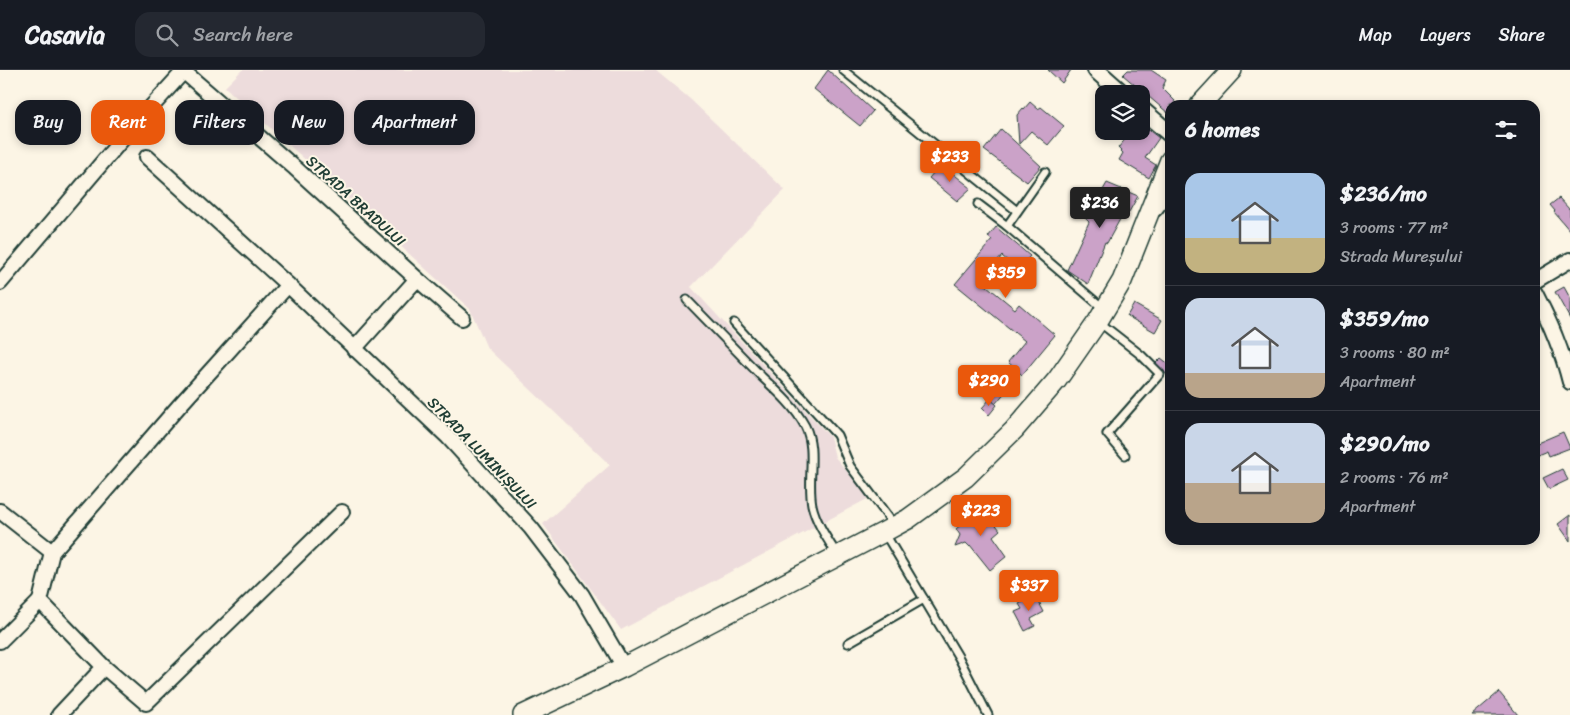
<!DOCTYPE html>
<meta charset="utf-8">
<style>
body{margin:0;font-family:Sriracha,sans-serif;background:#242831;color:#f1f3f6;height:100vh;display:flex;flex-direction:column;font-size:19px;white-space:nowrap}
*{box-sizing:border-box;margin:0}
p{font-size:16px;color:#9ea1a6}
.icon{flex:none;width:28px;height:28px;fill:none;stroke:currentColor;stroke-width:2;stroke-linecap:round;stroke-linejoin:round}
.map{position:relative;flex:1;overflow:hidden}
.sheet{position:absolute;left:1165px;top:30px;width:375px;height:445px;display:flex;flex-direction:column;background:#171b24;border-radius:15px;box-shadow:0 2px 8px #0003}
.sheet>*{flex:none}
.hud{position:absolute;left:15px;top:30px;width:475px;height:45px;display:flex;gap:10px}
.buttons{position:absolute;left:1095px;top:15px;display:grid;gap:10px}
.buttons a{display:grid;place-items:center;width:55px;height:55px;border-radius:10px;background:#171b24;box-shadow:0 2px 8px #0003;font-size:25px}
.price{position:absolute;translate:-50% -42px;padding:0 11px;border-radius:5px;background:#ea580c;color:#fff;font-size:16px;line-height:32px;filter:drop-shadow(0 1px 2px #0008)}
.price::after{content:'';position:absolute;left:50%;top:30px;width:15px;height:11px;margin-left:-8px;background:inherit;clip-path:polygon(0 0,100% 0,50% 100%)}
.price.current{background:#222;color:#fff}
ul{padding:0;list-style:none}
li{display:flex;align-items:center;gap:15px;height:125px;padding:0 20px}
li+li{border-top:1px solid #363941}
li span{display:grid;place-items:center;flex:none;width:140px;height:100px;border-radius:15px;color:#555}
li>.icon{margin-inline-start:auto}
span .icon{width:60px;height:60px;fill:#fffc;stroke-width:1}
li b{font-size:21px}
h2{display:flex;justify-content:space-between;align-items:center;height:60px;padding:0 20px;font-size:21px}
.tag{padding:0 18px;border-radius:15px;background:#171b24;box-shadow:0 2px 8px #0003;font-size:18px;line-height:45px}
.tag.current{background:#ea580c;color:#fff}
header{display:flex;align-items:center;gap:30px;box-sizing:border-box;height:70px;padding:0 25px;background:#171b24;border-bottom:1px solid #363941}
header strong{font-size:24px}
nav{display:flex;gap:28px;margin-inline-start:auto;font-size:18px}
.search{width:350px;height:45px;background:#242831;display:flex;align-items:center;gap:12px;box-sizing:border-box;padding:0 18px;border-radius:15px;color:#9ea1a6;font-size:19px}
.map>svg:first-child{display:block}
.built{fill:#eddcdc}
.building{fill:#cba2c8;stroke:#1f3d34}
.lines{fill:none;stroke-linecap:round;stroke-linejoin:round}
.service-casing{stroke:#1f3d34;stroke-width:11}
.minor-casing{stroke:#1f3d34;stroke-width:18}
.tertiary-casing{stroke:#1f3d34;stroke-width:20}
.secondary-casing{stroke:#1f3d34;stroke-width:22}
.service{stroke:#fcf5e5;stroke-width:7}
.minor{stroke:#fcf5e5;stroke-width:14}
.tertiary{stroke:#fcf5e5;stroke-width:16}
.secondary{stroke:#fcf5e5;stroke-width:19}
.labels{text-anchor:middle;stroke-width:4;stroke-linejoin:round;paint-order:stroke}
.street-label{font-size:15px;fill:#1f3d34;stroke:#fcf5e5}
</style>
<header>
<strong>Casavia</strong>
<div class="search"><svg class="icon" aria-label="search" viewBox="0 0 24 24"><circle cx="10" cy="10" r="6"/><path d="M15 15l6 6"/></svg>Search here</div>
<nav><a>Map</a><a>Layers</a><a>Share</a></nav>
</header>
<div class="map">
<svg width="1570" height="645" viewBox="0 0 1570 645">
<rect width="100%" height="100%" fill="#fcf5e5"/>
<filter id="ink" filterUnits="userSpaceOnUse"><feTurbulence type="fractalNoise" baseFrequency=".02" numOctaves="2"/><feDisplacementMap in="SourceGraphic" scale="10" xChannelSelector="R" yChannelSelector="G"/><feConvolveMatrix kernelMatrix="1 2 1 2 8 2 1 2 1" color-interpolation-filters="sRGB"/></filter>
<g filter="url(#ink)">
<polygon class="built" points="242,0 655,0 690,29 785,120 691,217 830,367 835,387 869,428 621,560 543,454 610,395 487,278 470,239 225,17"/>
<g class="building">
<polygon points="828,0 873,41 860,56 814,19"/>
<polygon points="1048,0 1071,0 1062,13"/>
<polygon points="1128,0 1151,0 1166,10 1162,18 1175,31 1173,35 1170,35 1170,40 1168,43 1123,5"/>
<polygon points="1030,32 1038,39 1041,37 1064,56 1048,75 1031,61 1019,74 1017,45 1023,38 1024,39"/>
<polygon points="1141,54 1159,68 1145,88 1156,95 1149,108 1119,90 1123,83 1118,78 1132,61 1141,61"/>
<polygon points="1001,59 1041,96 1027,112 984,80"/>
<polygon points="941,94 971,118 957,131 929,108"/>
<polygon points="1107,113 1138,126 1129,142 1125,140 1107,173 1105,172 1088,214 1067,200 1089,152 1082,145 1089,130 1095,134"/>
<polygon points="1559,128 1570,140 1570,161 1554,142 1555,141 1550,135"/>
<polygon points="996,157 1030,186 1018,200 1002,186 981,211 1015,239 1019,234 1055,265 1022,305 1008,292 1025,271 955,214 992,170 988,167"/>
<polygon points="1564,217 1570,228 1570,249 1555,222"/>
<polygon points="1134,234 1162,250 1155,262 1127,246"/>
<polygon points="1161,288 1170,295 1170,308 1156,293"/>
<polygon points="992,304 1008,319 995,334 979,319"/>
<polygon points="990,329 997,335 989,345 982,338"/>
<polygon points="1563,362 1570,378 1549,386 1547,381 1535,386 1535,374"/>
<polygon points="1562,399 1568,410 1549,419 1543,408"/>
<polygon points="983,438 1000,460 993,466 1007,486 990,500 970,475 969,476 966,473 955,477 960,465 956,459 964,452 962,449 975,440 977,442"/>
<polygon points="1570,445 1570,471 1558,454"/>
<polygon points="1035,525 1044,542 1031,549 1035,556 1025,561 1015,542 1022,539 1019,534"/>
<polygon points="1499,622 1518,645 1472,645"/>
</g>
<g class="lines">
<defs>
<g id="service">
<polyline points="843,0 1017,141"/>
<polyline points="978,134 1007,156 1104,239"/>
<polyline points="1007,156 1045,102"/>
<path d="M687,230C712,256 737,281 762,307C777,321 795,337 805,356C817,380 807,409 812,435C816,453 828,470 838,486"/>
<polyline points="1099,252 1141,285 1160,304 1107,364 1125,385"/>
<polyline points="734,253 837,365 850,396 895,456"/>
<polyline points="884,462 959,588 988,645"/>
<polyline points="848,573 924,529"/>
</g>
<g id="minor">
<polyline points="182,0 295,98 417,209 462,248"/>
<polyline points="147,87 288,215 448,367 531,458 582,525 624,597"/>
<polyline points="1155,139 1165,126 1170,122"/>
<polyline points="1535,211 1570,190"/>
<polyline points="0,213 124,67 183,2"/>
<path d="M1535,223C1550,252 1562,280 1570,312"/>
<polyline points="354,279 417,209"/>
<polyline points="0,441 52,482"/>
<polyline points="0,571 40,531"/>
<polyline points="104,597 146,633 342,442"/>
<polyline points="59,645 104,597 40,531 52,482 179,336 288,215"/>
</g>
<g id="tertiary">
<polyline points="1096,0 1123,24"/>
<polyline points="1141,39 1170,64"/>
</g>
<g id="secondary">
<polyline points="1200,35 1232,0"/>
<polyline points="523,645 624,597 884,462 908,449 966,407 1014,360 1057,310 1098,251 1122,211 1170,90"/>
</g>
</defs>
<use href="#service" class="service-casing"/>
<use href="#minor" class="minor-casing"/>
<use href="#tertiary" class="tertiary-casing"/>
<use href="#secondary" class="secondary-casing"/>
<use href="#service" class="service"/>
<use href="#minor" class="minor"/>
<use href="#tertiary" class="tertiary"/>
<use href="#secondary" class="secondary"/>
</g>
</g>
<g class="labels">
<g class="street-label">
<text transform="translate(356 131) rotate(42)" y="5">STRADA BRADULUI</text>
<text transform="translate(482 383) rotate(46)" y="5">STRADA LUMINIȘULUI</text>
</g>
</g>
</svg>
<div class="buttons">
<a><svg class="icon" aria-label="layers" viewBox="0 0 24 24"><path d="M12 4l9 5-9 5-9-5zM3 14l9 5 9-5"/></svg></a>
</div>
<b class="price" style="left:950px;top:113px">$233</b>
<b class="price current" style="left:1100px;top:159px">$236</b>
<b class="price" style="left:1006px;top:229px">$359</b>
<b class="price" style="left:989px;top:337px">$290</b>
<b class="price" style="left:981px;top:467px">$223</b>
<b class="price" style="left:1029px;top:542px">$337</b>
<div class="hud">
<a class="tag">Buy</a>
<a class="tag current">Rent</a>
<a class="tag">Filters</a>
<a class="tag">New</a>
<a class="tag">Apartment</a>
</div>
<section class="sheet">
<h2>6 homes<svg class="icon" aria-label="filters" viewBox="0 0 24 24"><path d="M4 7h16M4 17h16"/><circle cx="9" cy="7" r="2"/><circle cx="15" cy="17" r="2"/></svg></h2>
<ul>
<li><span style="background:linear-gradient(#a9c7e8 65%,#c2b280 0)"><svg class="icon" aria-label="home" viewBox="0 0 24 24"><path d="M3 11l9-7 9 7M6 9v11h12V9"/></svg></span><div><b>$236/mo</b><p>3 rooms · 77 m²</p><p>Strada Mureșului</p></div></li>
<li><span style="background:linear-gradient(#c9d6e8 75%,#b9a48a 0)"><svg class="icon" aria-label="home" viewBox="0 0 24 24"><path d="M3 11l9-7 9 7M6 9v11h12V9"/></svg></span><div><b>$359/mo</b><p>3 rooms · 80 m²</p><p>Apartment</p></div></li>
<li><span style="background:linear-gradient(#c9d6e8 60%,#b9a48a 0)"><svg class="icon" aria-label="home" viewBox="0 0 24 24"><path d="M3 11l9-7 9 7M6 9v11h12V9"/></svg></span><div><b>$290/mo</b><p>2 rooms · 76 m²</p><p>Apartment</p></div></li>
</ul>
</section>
</div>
